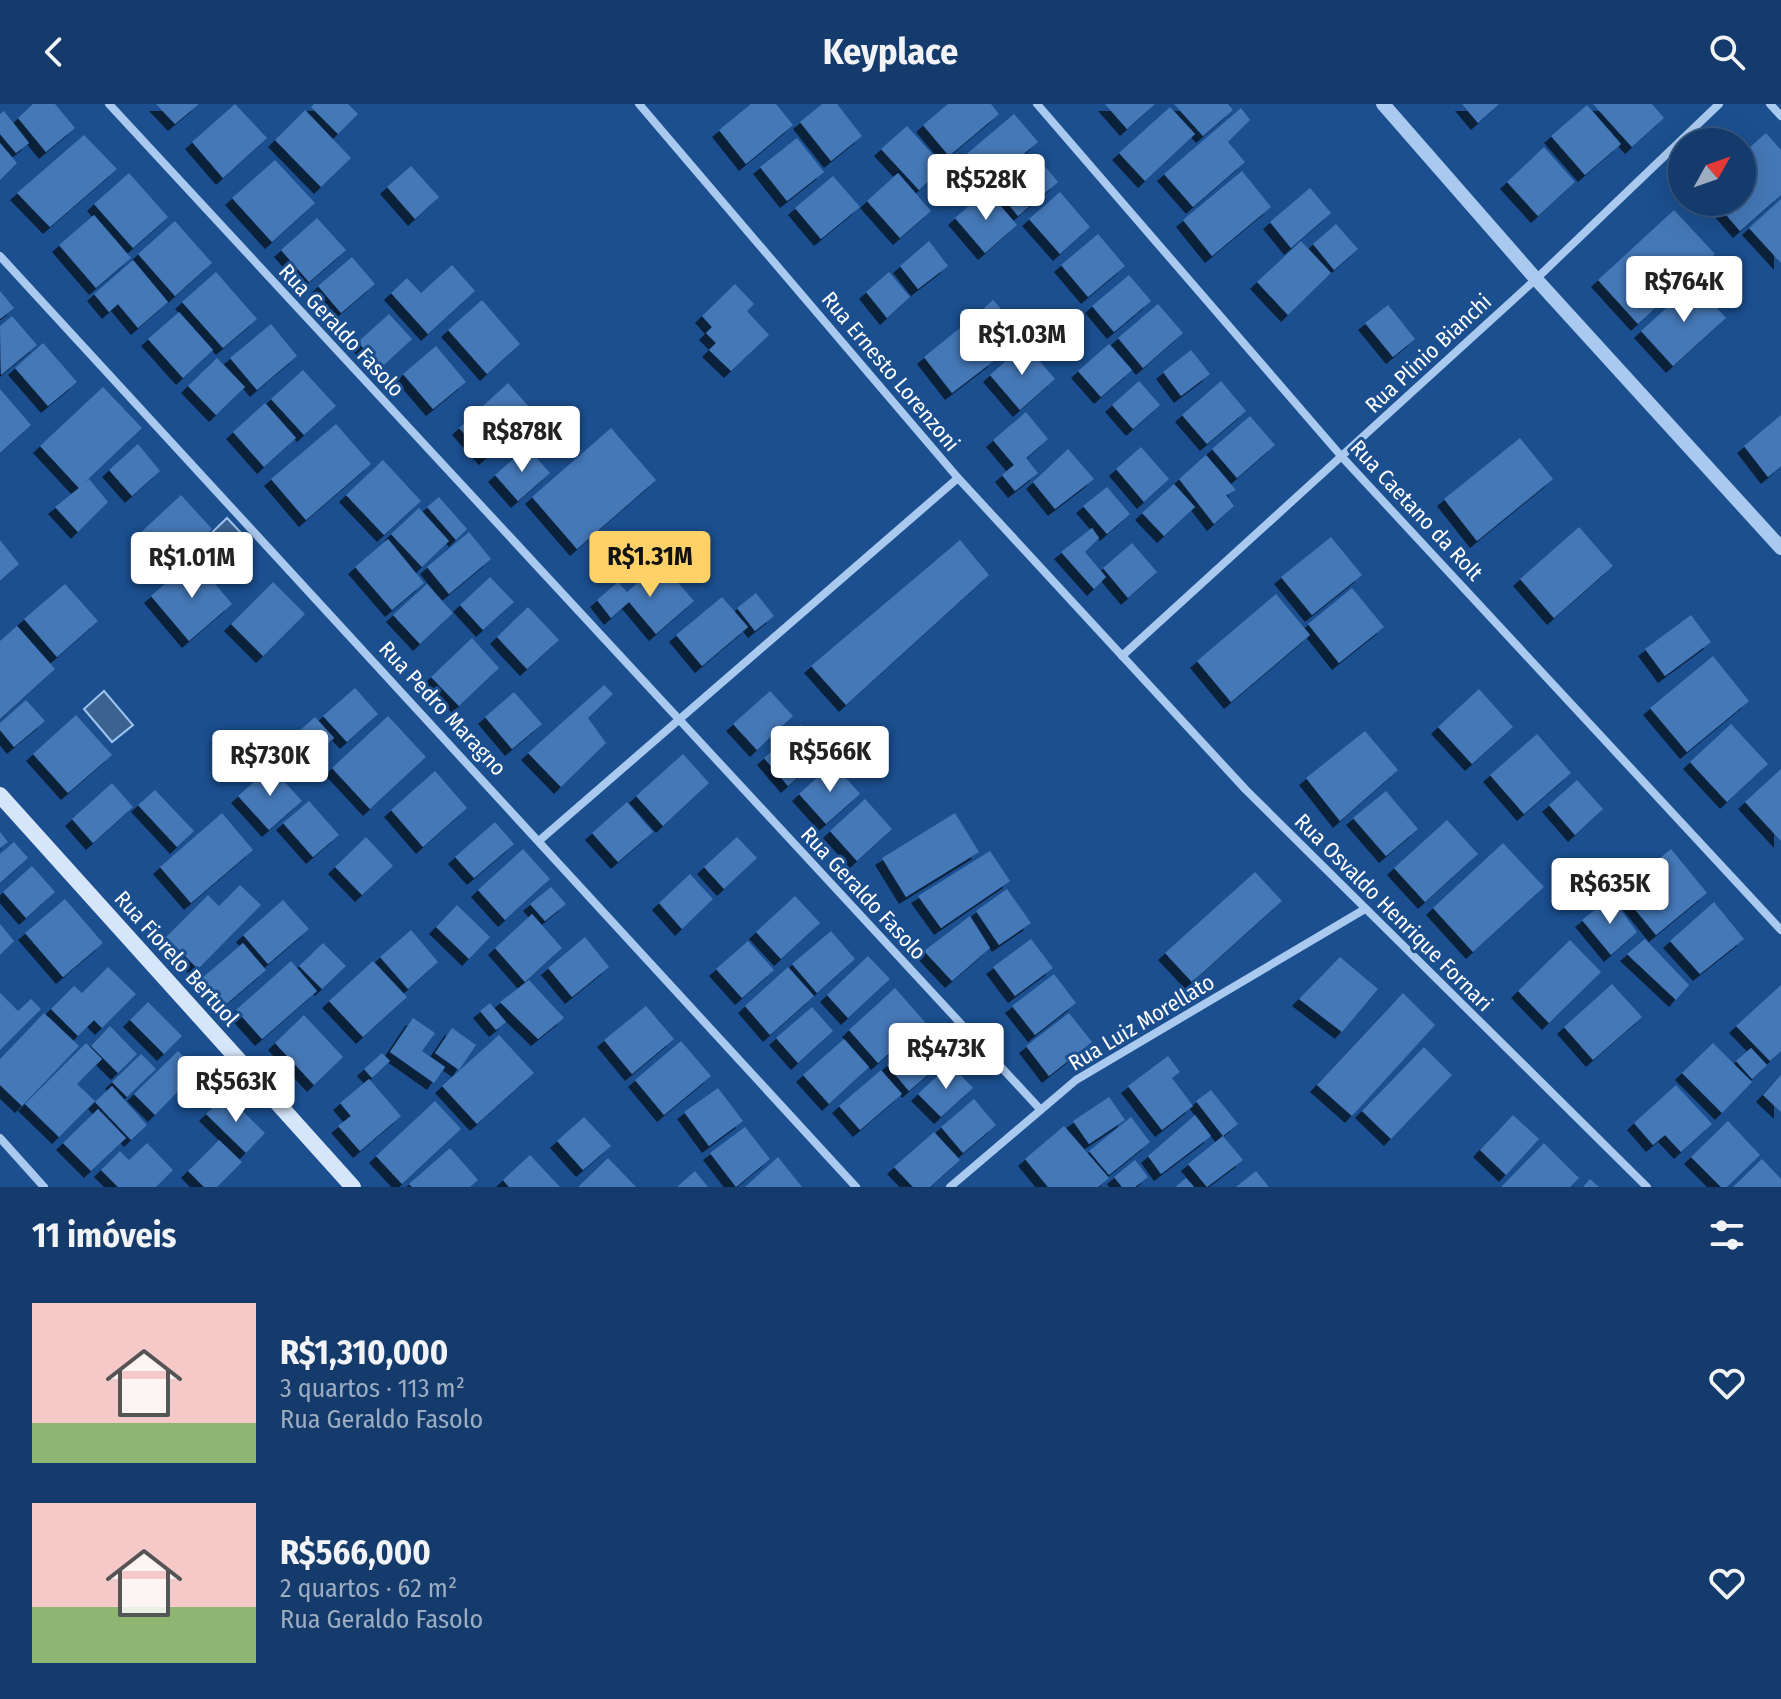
<!DOCTYPE html>
<html lang="pt">
<meta charset="utf-8">
<style>
body{margin:0;font-family:"Fira Sans Condensed",sans-serif;background:#1d4271;color:#f1f3f6;height:100vh;display:flex;flex-direction:column;font-size:30px;white-space:nowrap}
*{box-sizing:border-box;margin:0}
p{font-size:26px;color:#9dadc1}
.icon{flex:none;width:44px;height:44px;fill:none;stroke:currentColor;stroke-width:2;stroke-linecap:round;stroke-linejoin:round}
.map{position:relative;height:1083px;overflow:hidden}
.sheet{display:flex;flex-direction:column;background:#143b6b;flex:1}
.sheet>*{flex:none}
.needle{width:52px;rotate:50deg}
.controls{position:absolute;left:1668px;top:24px;display:grid;gap:16px}
.controls a{display:grid;place-items:center;width:88px;height:88px;border-radius:50%;background:#143b6b;box-shadow:0 8px 32px #0002,0 0 0 2px #33557e;font-size:40px}
.price{position:absolute;translate:-50% -68px;padding:0 18px;border-radius:8px;background:#fff;color:#222;font-size:26px;line-height:52px;filter:drop-shadow(0 2px 4px #0008)}
.price::after{content:'';position:absolute;left:50%;top:48px;width:24px;height:18px;margin-left:-12px;background:inherit;clip-path:polygon(0 0,100% 0,50% 100%)}
.price.current{background:#ffd166;color:#111}
ul{padding:0;list-style:none}
li{display:flex;align-items:center;gap:24px;height:200px;padding:0 32px}
li span{display:grid;place-items:center;flex:none;width:224px;height:160px;border-radius:0px;color:#555}
li>.icon{margin-inline-start:auto}
span .icon{width:96px;height:96px;fill:#fffc;stroke-width:1}
li b{font-size:34px}
h2{display:flex;justify-content:space-between;align-items:center;height:96px;padding:0 32px;font-size:34px}
header{display:flex;justify-content:space-between;align-items:center;height:104px;padding:0 32px;background:#143b6b;font-size:36px;font-weight:700}
.map>svg:first-child{display:block}
.water{fill:#3c6290;stroke:#9cc4f0;stroke-width:2}
.building{fill:#4478b7;filter:url(#shadow)}
.lines{fill:none;stroke-linecap:round;stroke-linejoin:round}
.minor{stroke:#a9c9ee;stroke-width:8}
.tertiary{stroke:#a9c9ee;stroke-width:14}
.secondary{stroke:#d6e6fa;stroke-width:16}
.labels{text-anchor:middle;stroke-width:6;stroke-linejoin:round;paint-order:stroke}
.street-label{font-size:22px;fill:#fff;stroke:#1b4f8f}
</style>
<header><svg class="icon" aria-label="back" viewBox="0 0 24 24"><path d="M15 5l-7 7 7 7"/></svg>Keyplace<svg class="icon" aria-label="search" viewBox="0 0 24 24"><circle cx="10" cy="10" r="6"/><path d="M15 15l6 6"/></svg></header>
<div class="map">
<svg width="1781" height="1083" viewBox="0 0 1781 1083">
<defs>
<filter id="shadow"><feDropShadow dx="-7" dy="7" stdDeviation="0" flood-color="#0009"/></filter>
</defs>
<rect width="100%" height="100%" fill="#1b4f8f"/>
<g class="water">
<polygon points="227,414 244,432 215,460 198,442"/>
<polygon points="104,587 133,621 112,638 84,605"/>
</g>
<g class="building">
<polygon points="33,0 55,0 75,24 46,48 18,14"/>
<polygon points="156,0 199,0 175,20"/>
<polygon points="235,0 267,34 223,74 192,38"/>
<polygon points="314,0 348,0 358,10 338,30 311,3"/>
<polygon points="751,0 776,0 793,21 746,60 719,26"/>
<polygon points="822,0 837,0 862,32 831,57 800,18"/>
<polygon points="948,0 991,0 999,10 949,52 923,21"/>
<polygon points="1105,0 1155,0 1127,25"/>
<polygon points="1174,0 1228,0 1233,6 1203,32"/>
<polygon points="1462,0 1499,0 1478,19"/>
<polygon points="1593,0 1652,0 1664,14 1632,43"/>
<polygon points="1587,1 1621,40 1585,71 1551,32"/>
<polygon points="1170,3 1195,30 1145,77 1119,49"/>
<polygon points="1241,4 1250,16 1228,38 1245,58 1193,103 1164,70"/>
<polygon points="305,6 351,54 321,83 275,36"/>
<polygon points="4,7 29,39 16,49 0,30 0,10"/>
<polygon points="1014,10 1038,38 986,81 963,53"/>
<polygon points="907,22 944,63 919,86 881,45"/>
<polygon points="1766,29 1781,46 1781,91 1740,127 1715,98 1742,98 1742,50"/>
<polygon points="84,31 117,65 50,123 17,89"/>
<polygon points="797,34 824,68 787,97 760,63"/>
<polygon points="0,39 17,59 0,76"/>
<polygon points="1544,43 1575,78 1538,112 1507,78"/>
<polygon points="1034,49 1058,78 1018,112 994,83"/>
<polygon points="275,56 315,99 272,138 232,94"/>
<polygon points="411,62 439,93 415,115 387,83"/>
<polygon points="1242,67 1271,103 1212,152 1183,116"/>
<polygon points="129,69 168,113 133,144 94,100"/>
<polygon points="898,69 931,107 900,134 867,97"/>
<polygon points="833,72 860,103 821,135 795,104"/>
<polygon points="1310,84 1331,109 1291,144 1270,118"/>
<polygon points="987,86 1017,121 985,149 955,114"/>
<polygon points="1060,88 1090,123 1060,150 1029,115"/>
<polygon points="1781,95 1781,159 1749,124"/>
<polygon points="1674,106 1715,150 1638,220 1598,176"/>
<polygon points="94,111 131,154 96,184 59,141"/>
<polygon points="317,114 346,146 309,178 281,146"/>
<polygon points="175,117 212,159 175,192 138,150"/>
<polygon points="1336,120 1358,145 1334,166 1313,140"/>
<polygon points="1098,130 1125,162 1088,193 1061,161"/>
<polygon points="929,137 948,162 918,185 900,162"/>
<polygon points="1301,137 1331,169 1288,211 1257,178"/>
<polygon points="352,153 375,180 341,209 318,182"/>
<polygon points="133,156 168,198 138,224 118,200 109,208 94,190"/>
<polygon points="452,161 475,187 428,230 391,189 407,174 421,189"/>
<polygon points="216,168 257,215 223,244 182,198"/>
<polygon points="889,168 910,193 887,214 866,188"/>
<polygon points="1129,171 1151,197 1114,228 1092,202"/>
<polygon points="1694,179 1726,214 1673,262 1641,227"/>
<polygon points="735,180 754,200 747,207 769,231 731,267 709,246 716,239 706,229 712,223 702,212"/>
<polygon points="0,187 14,204 0,215"/>
<polygon points="482,196 520,240 487,270 448,226"/>
<polygon points="993,196 1023,229 1000,250 970,217"/>
<polygon points="1158,200 1183,229 1143,264 1118,234"/>
<polygon points="1388,201 1415,235 1393,253 1365,219"/>
<polygon points="179,208 213,246 183,274 148,235"/>
<polygon points="389,210 412,235 381,264 358,238"/>
<polygon points="12,212 37,241 1,271 0,222"/>
<polygon points="966,219 995,256 952,289 924,253"/>
<polygon points="271,220 297,252 257,286 230,254"/>
<polygon points="43,239 77,278 48,302 15,264"/>
<polygon points="1025,240 1055,275 1020,306 990,271"/>
<polygon points="1109,240 1132,266 1101,293 1078,267"/>
<polygon points="436,242 466,278 433,305 403,270"/>
<polygon points="1191,246 1210,270 1181,292 1163,268"/>
<polygon points="217,254 245,283 216,311 188,282"/>
<polygon points="303,266 336,302 304,331 271,295"/>
<polygon points="1139,277 1160,301 1133,325 1112,301"/>
<polygon points="1221,277 1246,307 1207,340 1182,311"/>
<polygon points="508,279 535,310 486,354 459,324"/>
<polygon points="103,283 142,324 83,380 89,375 108,398 78,428 55,403 79,384 40,342"/>
<polygon points="0,285 31,321 0,349"/>
<polygon points="265,299 296,334 264,363 233,328"/>
<polygon points="1026,308 1048,335 1026,354 1038,369 1015,387 1002,371 1014,361 993,336"/>
<polygon points="1781,311 1781,362 1768,373 1744,342"/>
<polygon points="1250,312 1275,341 1237,374 1212,345"/>
<polygon points="336,320 371,360 306,416 271,375"/>
<polygon points="611,324 656,376 577,445 532,393"/>
<polygon points="1520,334 1553,375 1477,437 1444,395"/>
<polygon points="138,340 160,367 132,392 109,366"/>
<polygon points="527,343 550,369 518,397 495,371"/>
<polygon points="1141,343 1169,375 1144,398 1116,365"/>
<polygon points="1068,345 1094,375 1055,405 1033,378"/>
<polygon points="1206,351 1236,386 1226,391 1234,402 1214,420 1179,375"/>
<polygon points="383,356 421,397 384,431 346,391"/>
<polygon points="1174,380 1195,403 1164,432 1142,409"/>
<polygon points="1107,383 1130,410 1107,430 1083,402"/>
<polygon points="181,391 212,425 169,465 138,431"/>
<polygon points="439,393 467,425 456,436 427,403"/>
<polygon points="419,404 449,437 422,463 391,430"/>
<polygon points="1579,423 1613,462 1554,514 1520,475"/>
<polygon points="1092,424 1099,434 1085,448 1106,473 1094,485 1061,448"/>
<polygon points="469,428 491,455 449,490 427,463"/>
<polygon points="1331,433 1362,471 1312,511 1281,473"/>
<polygon points="388,435 424,479 392,506 355,463"/>
<polygon points="0,436 19,460 0,477"/>
<polygon points="960,436 989,471 846,601 811,562"/>
<polygon points="1132,439 1157,468 1128,494 1103,464"/>
<polygon points="194,455 232,500 189,537 151,492"/>
<polygon points="661,459 694,497 656,530 629,498 611,514 597,496 618,478 627,488"/>
<polygon points="490,473 514,498 483,526 460,501"/>
<polygon points="273,478 305,510 263,552 231,520"/>
<polygon points="65,480 98,517 57,553 24,515"/>
<polygon points="427,480 453,509 420,540 393,511"/>
<polygon points="1352,484 1384,523 1339,559 1308,520"/>
<polygon points="756,489 774,512 755,527 737,504"/>
<polygon points="1276,490 1310,531 1231,598 1197,557"/>
<polygon points="722,493 748,523 702,562 676,531"/>
<polygon points="528,503 559,536 527,565 497,533"/>
<polygon points="1691,511 1711,538 1665,572 1645,545"/>
<polygon points="17,522 55,565 0,615 0,537"/>
<polygon points="472,534 499,564 459,602 431,573"/>
<polygon points="1713,552 1749,597 1687,648 1650,604"/>
<polygon points="604,581 613,590 588,614 606,639 561,683 528,649"/>
<polygon points="355,584 378,610 347,638 323,612"/>
<polygon points="1479,585 1513,623 1472,660 1438,623"/>
<polygon points="770,587 793,612 757,646 733,620"/>
<polygon points="514,588 542,620 512,645 485,613"/>
<polygon points="26,596 45,617 14,643 0,626 0,619"/>
<polygon points="76,611 112,651 68,689 33,650"/>
<polygon points="388,612 426,653 370,705 332,664"/>
<polygon points="315,613 334,634 310,655 291,634"/>
<polygon points="1731,620 1768,660 1727,698 1690,658"/>
<polygon points="801,621 825,649 788,682 764,654"/>
<polygon points="840,623 856,644 837,659 820,638"/>
<polygon points="1365,627 1398,666 1340,717 1306,674"/>
<polygon points="1537,630 1571,669 1524,710 1490,671"/>
<polygon points="683,650 709,679 663,722 636,692"/>
<polygon points="833,659 860,690 826,720 799,690"/>
<polygon points="271,663 302,697 269,726 238,692"/>
<polygon points="1781,665 1781,737 1745,698"/>
<polygon points="435,667 467,704 423,743 391,706"/>
<polygon points="1577,676 1603,705 1575,731 1549,701"/>
<polygon points="112,679 133,703 93,739 72,715"/>
<polygon points="155,686 194,727 177,743 138,701"/>
<polygon points="1386,687 1418,725 1386,752 1353,714"/>
<polygon points="865,695 892,725 857,757 830,727"/>
<polygon points="309,697 339,731 313,753 283,719"/>
<polygon points="627,698 653,728 618,758 592,729"/>
<polygon points="222,709 253,746 191,799 160,763"/>
<polygon points="955,709 979,748 906,793 882,754"/>
<polygon points="1447,716 1478,750 1425,798 1394,764"/>
<polygon points="495,718 514,740 474,774 455,753"/>
<polygon points="0,728 8,738 0,744"/>
<polygon points="366,733 393,762 362,791 335,763"/>
<polygon points="737,733 757,754 724,785 704,763"/>
<polygon points="14,738 28,754 0,779 0,750"/>
<polygon points="1503,739 1544,783 1473,848 1433,804"/>
<polygon points="523,745 550,775 505,816 478,786"/>
<polygon points="1671,745 1707,789 1656,831 1620,787"/>
<polygon points="990,747 1010,777 941,824 918,792"/>
<polygon points="32,762 55,788 26,814 3,788"/>
<polygon points="1255,768 1282,797 1192,878 1165,849"/>
<polygon points="690,770 713,795 682,825 659,799"/>
<polygon points="240,781 261,801 198,865 166,833 208,791 219,802"/>
<polygon points="551,783 566,800 545,817 530,800"/>
<polygon points="1007,785 1031,819 999,841 976,807"/>
<polygon points="795,792 820,819 781,855 756,828"/>
<polygon points="1611,793 1637,828 1611,851 1582,816"/>
<polygon points="65,795 103,839 63,873 25,829"/>
<polygon points="283,796 309,825 268,860 243,831"/>
<polygon points="1714,798 1744,835 1700,870 1670,837"/>
<polygon points="457,801 490,833 469,855 436,823"/>
<polygon points="532,810 562,844 525,878 495,844"/>
<polygon points="970,812 990,844 952,877 924,847"/>
<polygon points="0,820 14,837 0,851"/>
<polygon points="411,826 438,858 408,885 380,853"/>
<polygon points="831,827 855,855 817,889 792,860"/>
<polygon points="585,833 609,863 572,893 548,864"/>
<polygon points="1031,835 1053,864 1015,892 993,863"/>
<polygon points="1645,835 1689,881 1676,896 1627,850"/>
<polygon points="1570,836 1601,868 1549,919 1518,887"/>
<polygon points="748,837 774,866 742,894 716,865"/>
<polygon points="243,839 266,866 224,902 201,875"/>
<polygon points="323,839 346,862 322,885 299,862"/>
<polygon points="868,852 890,875 848,914 827,891"/>
<polygon points="1340,853 1378,885 1342,928 1299,895"/>
<polygon points="291,857 317,887 262,935 236,906"/>
<polygon points="373,857 407,893 363,933 329,897"/>
<polygon points="108,863 136,890 102,924 94,916 78,932 51,905 74,882 82,889"/>
<polygon points="788,863 814,892 770,931 745,902"/>
<polygon points="1054,870 1076,899 1035,931 1012,902"/>
<polygon points="529,876 564,914 538,935 500,898"/>
<polygon points="1612,880 1642,913 1593,956 1564,923"/>
<polygon points="1781,881 1781,947 1770,957 1736,922"/>
<polygon points="895,884 925,918 878,959 849,926"/>
<polygon points="0,889 18,907 31,895 41,905 0,946"/>
<polygon points="1403,889 1435,921 1352,1012 1317,981"/>
<polygon points="148,898 182,932 164,950 130,916"/>
<polygon points="490,899 506,918 496,926 480,907"/>
<polygon points="646,902 674,935 632,970 604,936"/>
<polygon points="812,903 833,927 798,959 776,934"/>
<polygon points="44,909 79,942 22,1002 0,981 0,955"/>
<polygon points="1069,909 1092,938 1049,972 1026,942"/>
<polygon points="304,911 343,953 314,981 275,939"/>
<polygon points="413,914 435,929 422,947 445,963 434,979 390,948"/>
<polygon points="110,922 137,950 118,969 91,942"/>
<polygon points="933,923 954,948 909,987 887,961"/>
<polygon points="452,924 476,941 459,966 435,949"/>
<polygon points="499,931 534,969 477,1020 442,982"/>
<polygon points="844,935 869,963 829,1000 803,971"/>
<polygon points="681,937 711,972 664,1011 635,976"/>
<polygon points="86,939 102,955 77,980 95,997 59,1033 25,1000"/>
<polygon points="1713,939 1752,978 1722,1009 1682,969"/>
<polygon points="1424,943 1452,971 1391,1035 1362,1007"/>
<polygon points="1751,944 1767,961 1752,975 1736,957"/>
<polygon points="178,947 198,967 155,1011 134,990"/>
<polygon points="382,949 390,957 372,974 364,965"/>
<polygon points="141,950 156,965 127,993 112,978"/>
<polygon points="1168,952 1180,968 1172,974 1193,1002 1162,1026 1128,982"/>
<polygon points="950,960 973,984 941,1013 918,990"/>
<polygon points="881,966 902,990 860,1026 839,1002"/>
<polygon points="1781,971 1781,1008 1763,991"/>
<polygon points="369,975 401,1012 360,1047 338,1022 351,1012 340,999"/>
<polygon points="1676,981 1712,1020 1681,1048 1665,1031 1653,1041 1634,1019"/>
<polygon points="112,982 147,1021 131,1036 95,998"/>
<polygon points="718,984 743,1017 709,1042 684,1008"/>
<polygon points="1211,986 1238,1020 1223,1032 1196,997"/>
<polygon points="226,991 265,1029 246,1049 206,1010"/>
<polygon points="1109,993 1125,1016 1089,1040 1073,1017"/>
<polygon points="974,995 996,1021 963,1049 941,1023"/>
<polygon points="435,997 461,1025 402,1080 376,1052"/>
<polygon points="98,1005 126,1034 91,1067 63,1039"/>
<polygon points="1195,1011 1211,1032 1161,1070 1148,1052"/>
<polygon points="1513,1011 1539,1035 1506,1071 1480,1046"/>
<polygon points="584,1013 611,1042 583,1066 557,1037"/>
<polygon points="1131,1013 1150,1038 1109,1071 1089,1047"/>
<polygon points="1728,1017 1760,1051 1727,1083 1721,1083 1691,1053"/>
<polygon points="1064,1022 1109,1074 1098,1083 1048,1083 1025,1055"/>
<polygon points="745,1023 770,1055 736,1083 710,1049"/>
<polygon points="934,1028 960,1056 930,1083 913,1083 894,1063"/>
<polygon points="1223,1032 1243,1056 1207,1083 1188,1060"/>
<polygon points="219,1036 242,1058 217,1083 204,1083 188,1067"/>
<polygon points="147,1039 173,1066 156,1083 118,1083 101,1066 120,1047 129,1056"/>
<polygon points="1544,1039 1579,1074 1570,1083 1501,1083"/>
<polygon points="450,1044 478,1076 470,1083 412,1083 409,1080"/>
<polygon points="530,1051 560,1083 509,1083 503,1076"/>
<polygon points="778,1053 802,1083 745,1083"/>
<polygon points="608,1054 636,1083 578,1083"/>
<polygon points="1762,1055 1781,1075 1781,1083 1733,1083"/>
<polygon points="1135,1056 1148,1073 1135,1083 1122,1083 1114,1073"/>
<polygon points="695,1067 708,1083 677,1083"/>
<polygon points="1256,1067 1269,1083 1236,1083"/>
<polygon points="1186,1074 1194,1083 1175,1083"/>
<polygon points="1590,1075 1599,1083 1583,1083"/>
</g>
<g class="lines">
<g class="minor">
<polyline points="109,0 1039,1004"/>
<polyline points="639,0 958,374 1246,686 1647,1083"/>
<polyline points="1037,0 1342,353 1781,826"/>
<polyline points="1770,0 1781,12"/>
<polyline points="0,152 856,1083"/>
<polyline points="1122,552 1536,175 1719,0"/>
<polyline points="540,736 958,374"/>
<polyline points="0,1034 44,1083"/>
<polyline points="950,1083 1076,976 1365,805"/>
</g>
<polyline class="tertiary" points="1383,0 1536,175 1781,444"/>
<polyline class="secondary" points="0,691 353,1083"/>
</g>
<g class="labels">
<g class="street-label">
<text transform="translate(342 226) rotate(47)" y="8">Rua Geraldo Fasolo</text>
<text transform="translate(1428 249) rotate(-43)" y="8">Rua Plinio Bianchi</text>
<text transform="translate(891 267) rotate(50)" y="8">Rua Ernesto Lorenzoni</text>
<text transform="translate(1417 406) rotate(47)" y="8">Rua Caetano da Rolt</text>
<text transform="translate(443 604) rotate(47)" y="8">Rua Pedro Maragno</text>
<text transform="translate(864 789) rotate(47)" y="8">Rua Geraldo Fasolo</text>
<text transform="translate(1394 808) rotate(45)" y="8">Rua Osvaldo Henrique Fornari</text>
<text transform="translate(177 854) rotate(48)" y="8">Rua Fiorelo Bertuol</text>
<text transform="translate(1141 918) rotate(-31)" y="8">Rua Luiz Morellato</text>
</g>
</g>
</svg>
<div class="controls">
<a><svg class="needle" viewBox="-14 -14 28 28"><path d="M0-13l5 13h-10z" fill="#e53935"/><path d="M0 13l5-13h-10z" fill="#9dadc1"/></svg></a>
</div>
<b class="price" style="left:986px;top:118px">R$528K</b>
<b class="price" style="left:1684px;top:220px">R$764K</b>
<b class="price" style="left:1022px;top:273px">R$1.03M</b>
<b class="price" style="left:522px;top:370px">R$878K</b>
<b class="price current" style="left:650px;top:495px">R$1.31M</b>
<b class="price" style="left:192px;top:496px">R$1.01M</b>
<b class="price" style="left:830px;top:690px">R$566K</b>
<b class="price" style="left:270px;top:694px">R$730K</b>
<b class="price" style="left:1610px;top:822px">R$635K</b>
<b class="price" style="left:946px;top:987px">R$473K</b>
<b class="price" style="left:236px;top:1020px">R$563K</b>
</div>
<section class="sheet">
<h2>11 imóveis<svg class="icon" aria-label="filters" viewBox="0 0 24 24"><path d="M4 7h16M4 17h16"/><circle cx="9" cy="7" r="2"/><circle cx="15" cy="17" r="2"/></svg></h2>
<ul>
<li><span style="background:linear-gradient(#f6c9c9 75%,#8fb573 0)"><svg class="icon" aria-label="home" viewBox="0 0 24 24"><path d="M3 11l9-7 9 7M6 9v11h12V9"/></svg></span><div><b>R$1,310,000</b><p>3 quartos · 113 m²</p><p>Rua Geraldo Fasolo</p></div><svg class="icon" aria-label="heart" viewBox="0 0 24 24"><path d="M12 20l-8-8c-3-5 5-10 8-4 3-6 11-1 8 4z"/></svg></li>
<li><span style="background:linear-gradient(#f6c9c9 65%,#8fb573 0)"><svg class="icon" aria-label="home" viewBox="0 0 24 24"><path d="M3 11l9-7 9 7M6 9v11h12V9"/></svg></span><div><b>R$566,000</b><p>2 quartos · 62 m²</p><p>Rua Geraldo Fasolo</p></div><svg class="icon" aria-label="heart" viewBox="0 0 24 24"><path d="M12 20l-8-8c-3-5 5-10 8-4 3-6 11-1 8 4z"/></svg></li>
</ul>
</section>
